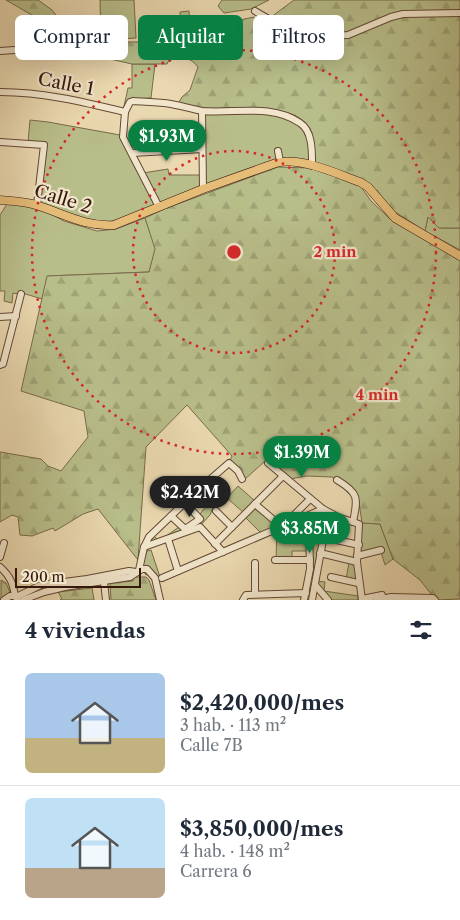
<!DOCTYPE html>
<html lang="es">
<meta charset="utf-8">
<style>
body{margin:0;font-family:"Libre Caslon Text",serif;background:#f6f6f7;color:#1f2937;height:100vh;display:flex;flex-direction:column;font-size:19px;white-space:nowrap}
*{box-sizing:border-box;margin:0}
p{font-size:16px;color:#747a83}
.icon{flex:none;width:28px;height:28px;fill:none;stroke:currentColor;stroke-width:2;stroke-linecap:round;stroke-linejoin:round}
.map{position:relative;height:600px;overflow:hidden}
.details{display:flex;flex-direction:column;background:#fff;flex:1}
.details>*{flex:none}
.hud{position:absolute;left:15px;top:15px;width:430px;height:45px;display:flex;gap:10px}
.scale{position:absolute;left:15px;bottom:12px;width:126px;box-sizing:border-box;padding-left:5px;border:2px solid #37180c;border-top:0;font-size:14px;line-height:18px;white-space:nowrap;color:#37180c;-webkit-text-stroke:4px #f1e6cc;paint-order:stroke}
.price{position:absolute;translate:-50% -42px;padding:0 11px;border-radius:18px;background:#0b8043;color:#fff;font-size:16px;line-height:32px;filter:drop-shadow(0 1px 2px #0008)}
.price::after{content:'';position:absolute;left:50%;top:30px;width:15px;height:11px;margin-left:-8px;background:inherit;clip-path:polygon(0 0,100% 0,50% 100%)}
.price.selected{background:#222;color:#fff}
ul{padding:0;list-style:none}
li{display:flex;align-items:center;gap:15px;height:125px;padding:0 25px}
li+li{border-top:1px solid #e0e1e3}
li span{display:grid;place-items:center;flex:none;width:140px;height:100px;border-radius:8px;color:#555}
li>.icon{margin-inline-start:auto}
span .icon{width:60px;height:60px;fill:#fffc;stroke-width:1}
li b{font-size:21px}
h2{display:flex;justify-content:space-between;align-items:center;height:60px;padding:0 25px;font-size:21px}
.tag{padding:0 18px;border-radius:8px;background:#fff;box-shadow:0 5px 20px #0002;font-size:18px;line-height:45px}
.tag.selected{background:#0b8043;color:#fff}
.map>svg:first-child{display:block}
.green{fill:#b8be8a;stroke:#786b4b}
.forest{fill:url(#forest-firs);stroke:#786b4b}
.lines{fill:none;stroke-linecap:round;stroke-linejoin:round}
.minor-casing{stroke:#644835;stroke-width:8}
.major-casing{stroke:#37180c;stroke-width:9}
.minor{stroke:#f1e6cc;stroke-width:6}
.major{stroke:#e5bc78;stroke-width:8}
.ring{fill:none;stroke:#d62828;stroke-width:2.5;stroke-dasharray:2.5 5}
.labels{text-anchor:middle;stroke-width:4.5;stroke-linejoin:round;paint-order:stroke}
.street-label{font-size:18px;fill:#37180c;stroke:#f1e6cc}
.centre{fill:#d62828;stroke:#f1e6cc;stroke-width:2.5}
.ring-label{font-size:15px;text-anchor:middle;font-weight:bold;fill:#d62828;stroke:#f1e6cc;stroke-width:4.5;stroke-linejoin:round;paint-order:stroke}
</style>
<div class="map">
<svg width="460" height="600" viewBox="0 0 460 600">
<defs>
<pattern id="forest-firs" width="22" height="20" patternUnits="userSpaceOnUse" patternTransform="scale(1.25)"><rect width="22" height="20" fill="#b8be8a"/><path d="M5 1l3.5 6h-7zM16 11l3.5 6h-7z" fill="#9fa376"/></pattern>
</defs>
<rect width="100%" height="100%" fill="#ead8b0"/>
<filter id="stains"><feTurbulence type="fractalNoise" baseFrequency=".004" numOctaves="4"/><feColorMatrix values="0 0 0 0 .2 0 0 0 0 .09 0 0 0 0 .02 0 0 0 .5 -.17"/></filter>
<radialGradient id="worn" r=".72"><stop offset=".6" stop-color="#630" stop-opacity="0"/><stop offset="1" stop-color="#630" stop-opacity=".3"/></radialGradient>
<g class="green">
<polygon points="100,0 134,0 136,38 101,40"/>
<polygon points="222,0 269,0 251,9 224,13 218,6"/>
<polygon points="189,11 190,30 181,31 180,12"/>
<polygon points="157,17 166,17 166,36 158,37"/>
<polygon points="146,18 154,18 155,37 146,38"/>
<polygon points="132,64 155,64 151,98 130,99 127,101 123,111 128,88 132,88"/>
<path d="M204,108C227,108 292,103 306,123C313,132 313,155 315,165L277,160L205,186Z"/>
<path d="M30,120L48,122L120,135L156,205C136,213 117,223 95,223L39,204L47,143L28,142Z"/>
<polygon points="168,169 169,175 201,175 200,188 159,204 143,173"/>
<polygon points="7,204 18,204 46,211 64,221 97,231 116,229 145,218 156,249 149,272 48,276 42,299 19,292 18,294 13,293 12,303 4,301 5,291 0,291 0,215"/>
<polygon points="428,217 439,228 460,228 460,250 425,231"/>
<polygon points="238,486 255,501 244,513 227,498"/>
<polygon points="230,487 215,502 210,515 199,527 148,546 153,535 159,541 179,527 188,530 203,510"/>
<polygon points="256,506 279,526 261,533 246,518"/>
<polygon points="362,523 380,524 393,559 385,565 381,552 359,556"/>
<polygon points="289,526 291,539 306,539 307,551 292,551 292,559 276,559 277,531"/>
<polygon points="151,550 160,577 154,578 145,574 143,562 147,551"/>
<polygon points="349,563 356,564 357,581 346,579"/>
<polygon points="317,581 325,582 324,591 358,596 358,600 329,600 317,585"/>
</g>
<g class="forest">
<path d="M6,0H38L52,10L61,22L75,28H88L98,32L99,42H145L186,34L203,28L254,17L263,23L294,0H460V228H439L428,217L425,231L392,210L368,185L315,165C313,153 314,134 306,124C291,102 225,110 201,108C193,107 186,105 178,104L182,97L190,90L198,67C191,57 180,56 170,58L167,64H132L75,51L56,41V33L42,21Z"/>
<polygon points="278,167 309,168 359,184 371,201 389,218 424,237 460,260 460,599 436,600 420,580 393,559 380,524 362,523 358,496 354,489 332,477 307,476 290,479 269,461 264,462 244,480 229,463 232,456 187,405 146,447 138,560 98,509 83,514 55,531 53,528 32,536 20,535 18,517 12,515 0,522 0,452 41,459 48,466 61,471 88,437 84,411 21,391 47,276 149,272 155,249 145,218 164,209"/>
<polygon points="322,511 326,514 317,569 311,568 306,526 306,531 290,531 289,526"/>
<polygon points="133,577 146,577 149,580 156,600 111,600 110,583 133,581"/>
<polygon points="1,580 6,583 10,592 1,598"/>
<polygon points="92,588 94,600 60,600 62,599 58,592"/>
</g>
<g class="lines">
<defs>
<g id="minor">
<polyline points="255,11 296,35 304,37 348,35 391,17 403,14 460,13"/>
<polyline points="0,51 57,47"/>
<path d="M0,92C42,92 84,102 125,112"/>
<polyline points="202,111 203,189"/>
<polyline points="0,142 44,145 37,205"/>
<polyline points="278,151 280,162"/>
<polyline points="132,153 202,149"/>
<path d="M159,207L123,137L125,112L130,102L133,101C146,102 159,102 171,104C182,106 192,109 202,111C234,114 271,103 300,123C313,131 312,153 312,166"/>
<polyline points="0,317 16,316"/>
<polyline points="0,365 3,364 21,294"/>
<polyline points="268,463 323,509 338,517 359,524 357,562 362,600"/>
<path d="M337,480C359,493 358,498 353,522"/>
<polyline points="255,504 282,527 310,499"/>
<polyline points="216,511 232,527"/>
<polyline points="171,516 185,529 200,519 185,503"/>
<polyline points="323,537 359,545"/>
<polyline points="168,539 178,571"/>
<polyline points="215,544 283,476"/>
<polyline points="144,547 200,527 223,552"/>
<polyline points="320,553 357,562"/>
<polyline points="357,556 381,550"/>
<polyline points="0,557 4,543"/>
<polyline points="275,560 310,560"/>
<path d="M0,567C10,576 13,583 15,596"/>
<polyline points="139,570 144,547 149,537 198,490 229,463 238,471 242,479"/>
<polyline points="331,577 358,583"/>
<polyline points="162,578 323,509"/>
<polyline points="104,582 106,600"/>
<polyline points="316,586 328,600"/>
<polyline points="255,594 255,563"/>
<polyline points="16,597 41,585 87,579 129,571 136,572"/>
<polyline points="362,599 382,595"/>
<polyline points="4,600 10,596 15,596 17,599"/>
<polyline points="23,600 44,592 65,587 130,577 142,569 147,569 155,578 160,600"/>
<polyline points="243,600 246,595 306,593"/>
<polyline points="304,600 310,569 309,527"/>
<polyline points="312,600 328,513"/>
<polyline points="377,600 391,597 433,598 435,600"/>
</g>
<path id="major" d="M0,200C13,201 26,201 39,206C64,214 86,227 114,225L203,189L276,163C300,156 337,174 360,182L368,187L395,218L460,256"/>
</defs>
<use href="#minor" class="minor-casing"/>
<use href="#major" class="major-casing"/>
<use href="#minor" class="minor"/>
<use href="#major" class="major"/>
</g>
<g class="ring">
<circle cx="234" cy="252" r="101"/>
<circle cx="234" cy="252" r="202"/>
</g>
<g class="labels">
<g class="street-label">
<text transform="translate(66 84) rotate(11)" y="6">Calle 1</text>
<text transform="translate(63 199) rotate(17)" y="6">Calle 2</text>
</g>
</g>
<circle cx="234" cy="252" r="8" class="centre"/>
<g class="ring-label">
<text x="335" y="257">2 min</text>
<text x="377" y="400">4 min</text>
</g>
<rect width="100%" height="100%" filter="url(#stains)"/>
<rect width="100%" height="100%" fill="url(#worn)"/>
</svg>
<div class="scale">200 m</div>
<b class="price" style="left:167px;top:162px">$1.93M</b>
<b class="price" style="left:302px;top:478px">$1.39M</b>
<b class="price selected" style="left:190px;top:518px">$2.42M</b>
<b class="price" style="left:310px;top:554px">$3.85M</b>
<div class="hud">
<a class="tag">Comprar</a>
<a class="tag selected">Alquilar</a>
<a class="tag">Filtros</a>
</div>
</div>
<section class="details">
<h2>4 viviendas<svg class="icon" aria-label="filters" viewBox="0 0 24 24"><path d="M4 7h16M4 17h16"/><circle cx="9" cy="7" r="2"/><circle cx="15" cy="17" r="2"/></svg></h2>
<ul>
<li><span style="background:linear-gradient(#a9c7e8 65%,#c2b280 0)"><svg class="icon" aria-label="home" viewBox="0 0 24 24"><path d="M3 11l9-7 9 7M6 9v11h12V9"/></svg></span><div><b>$2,420,000/mes</b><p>3 hab. · 113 m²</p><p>Calle 7B</p></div></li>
<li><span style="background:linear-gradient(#bfe0f5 70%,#b9a48a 0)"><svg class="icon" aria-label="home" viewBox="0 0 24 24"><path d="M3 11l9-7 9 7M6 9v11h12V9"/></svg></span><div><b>$3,850,000/mes</b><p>4 hab. · 148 m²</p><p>Carrera 6</p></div></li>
</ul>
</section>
